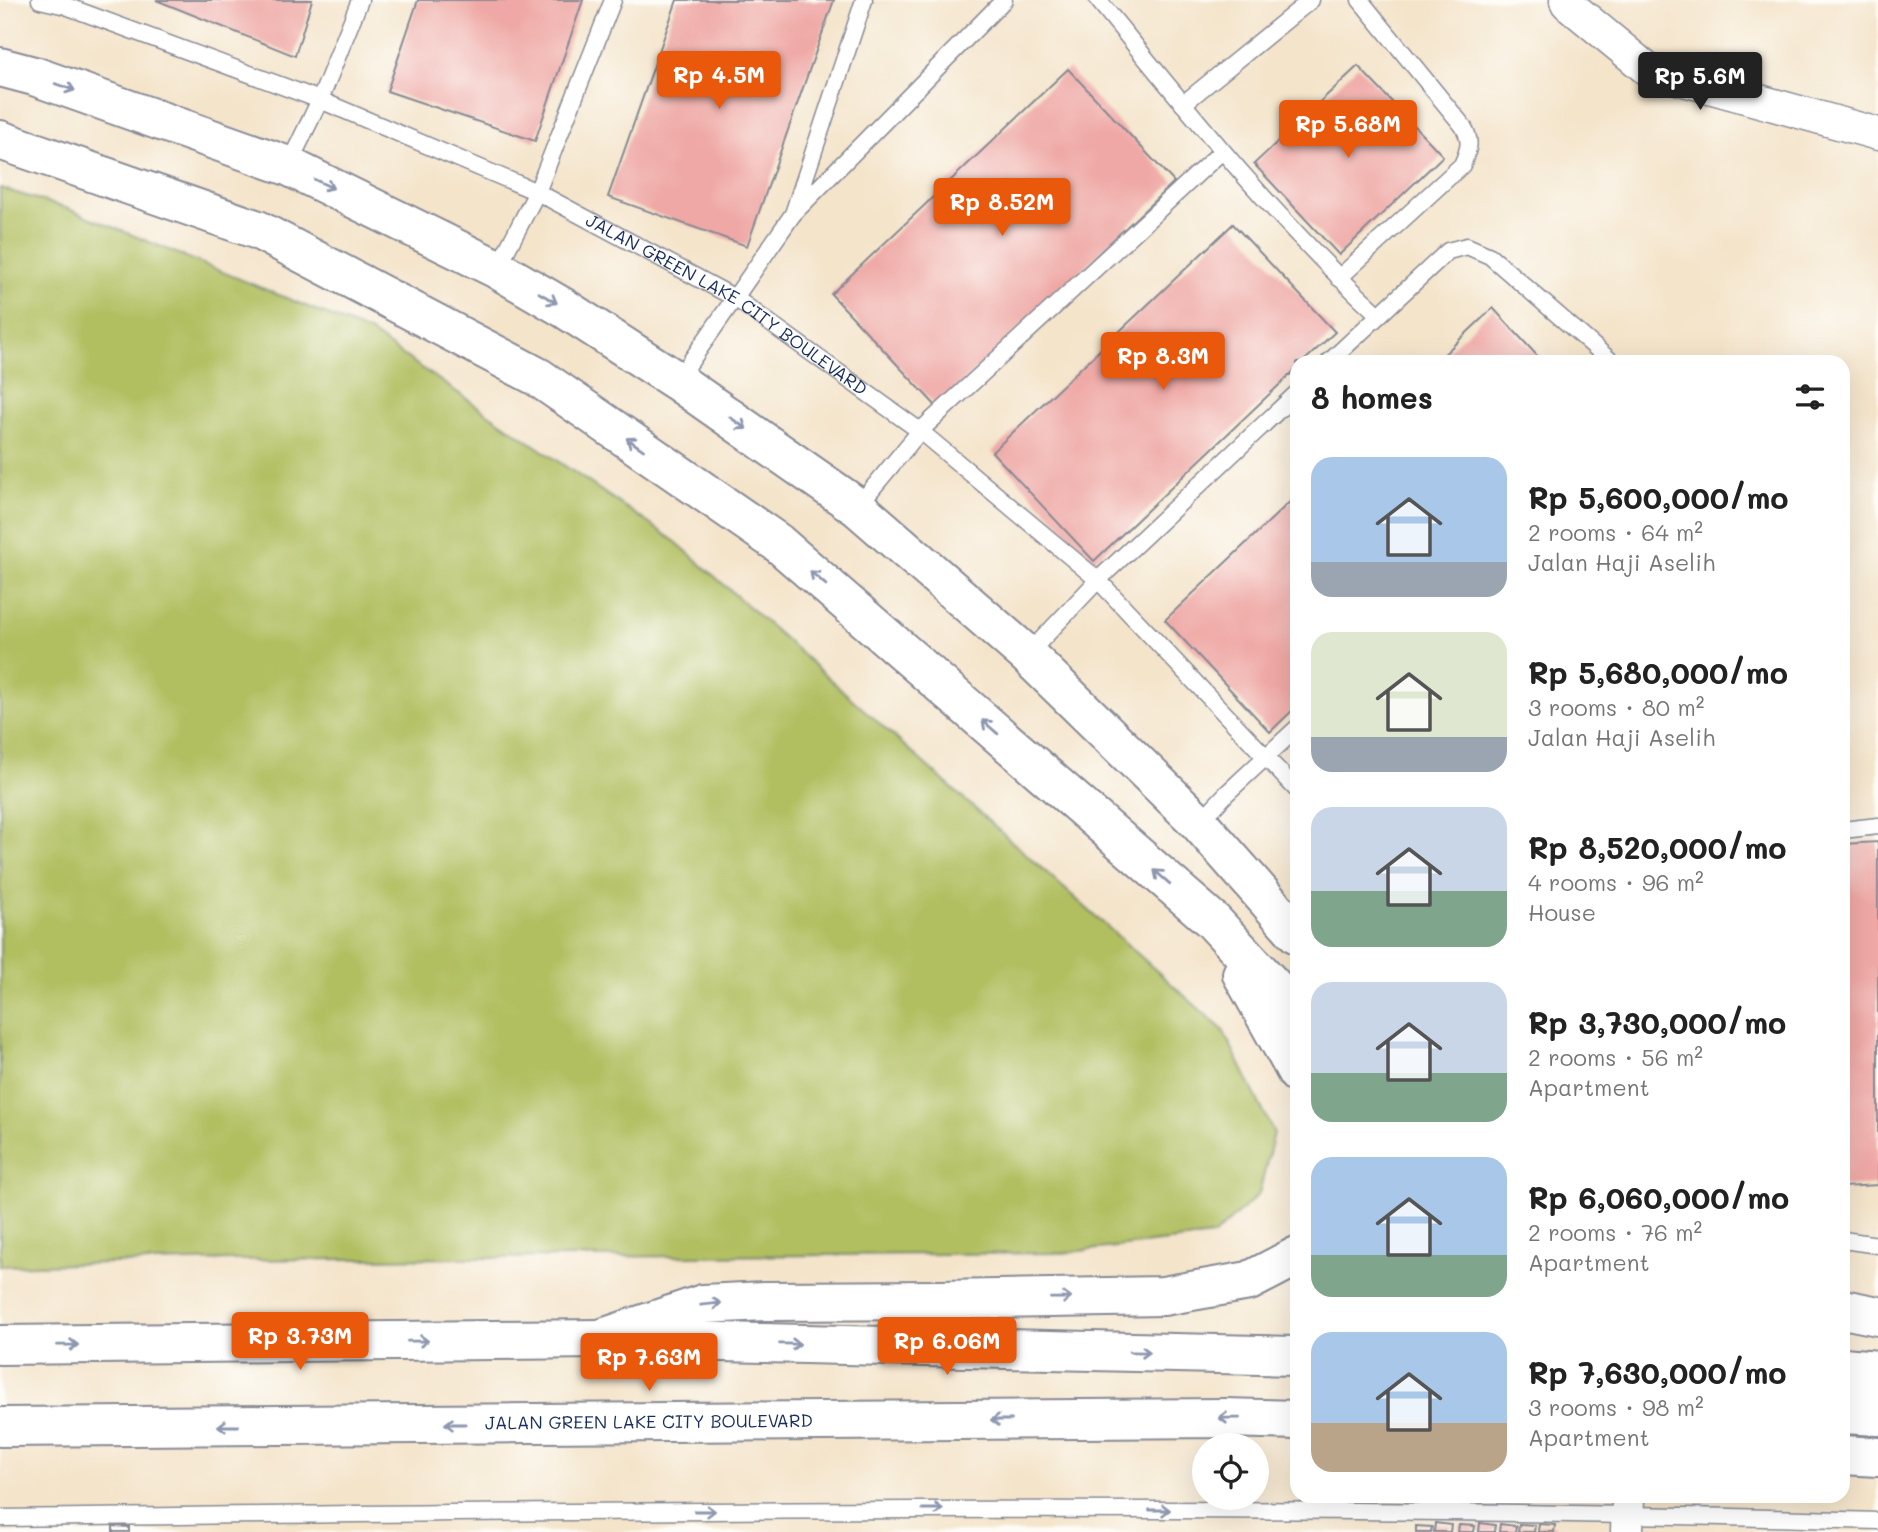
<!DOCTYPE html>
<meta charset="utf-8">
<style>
body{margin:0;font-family:Mali,sans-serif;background:#f2f2f2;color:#222;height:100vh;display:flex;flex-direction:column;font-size:26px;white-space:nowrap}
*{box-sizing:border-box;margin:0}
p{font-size:23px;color:#767676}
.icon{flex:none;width:38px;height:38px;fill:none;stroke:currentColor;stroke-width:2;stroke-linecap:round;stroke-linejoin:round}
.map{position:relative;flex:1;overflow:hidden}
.sheet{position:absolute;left:1290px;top:355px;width:560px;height:1148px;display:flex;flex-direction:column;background:#fff;border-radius:21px;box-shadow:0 7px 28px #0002}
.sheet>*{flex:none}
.tools{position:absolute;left:1192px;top:1433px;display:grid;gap:14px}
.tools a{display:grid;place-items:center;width:77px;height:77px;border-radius:50%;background:#fff;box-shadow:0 7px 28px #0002;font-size:35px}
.price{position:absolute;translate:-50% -60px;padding:0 16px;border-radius:7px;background:#ea580c;color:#fff;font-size:23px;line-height:46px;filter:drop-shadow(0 2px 4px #0008)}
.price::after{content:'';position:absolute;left:50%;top:42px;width:21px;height:16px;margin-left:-10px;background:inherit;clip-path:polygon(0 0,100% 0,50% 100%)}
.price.current{background:#222;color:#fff}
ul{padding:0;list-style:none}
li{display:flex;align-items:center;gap:21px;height:175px;padding:0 21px}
li span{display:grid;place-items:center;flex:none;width:196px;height:140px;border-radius:21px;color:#555}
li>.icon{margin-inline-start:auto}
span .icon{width:84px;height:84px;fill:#fffc;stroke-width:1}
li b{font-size:30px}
h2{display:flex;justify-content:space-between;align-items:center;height:84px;padding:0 21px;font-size:30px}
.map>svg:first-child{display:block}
.green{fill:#b1bf61;stroke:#667760;stroke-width:2}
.building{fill:#efa8a5}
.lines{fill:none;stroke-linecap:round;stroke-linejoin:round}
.lane-casing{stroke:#888a94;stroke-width:19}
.street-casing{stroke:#888a94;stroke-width:35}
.secondary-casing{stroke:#888a94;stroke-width:42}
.primary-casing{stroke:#888a94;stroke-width:42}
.lane{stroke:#fff;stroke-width:16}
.street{stroke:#fff;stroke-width:32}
.secondary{stroke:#fff;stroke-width:38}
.primary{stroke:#fff;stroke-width:38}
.oneway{stroke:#8d97ae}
.labels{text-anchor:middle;stroke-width:5;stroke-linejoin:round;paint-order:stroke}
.street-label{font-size:18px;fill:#1b2f5e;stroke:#fdfcf7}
</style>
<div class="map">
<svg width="1878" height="1532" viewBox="0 0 1878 1532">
<rect width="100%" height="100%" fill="#fdfcf7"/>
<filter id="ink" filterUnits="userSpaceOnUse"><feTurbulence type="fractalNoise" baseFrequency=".0143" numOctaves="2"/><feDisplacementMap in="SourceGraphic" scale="14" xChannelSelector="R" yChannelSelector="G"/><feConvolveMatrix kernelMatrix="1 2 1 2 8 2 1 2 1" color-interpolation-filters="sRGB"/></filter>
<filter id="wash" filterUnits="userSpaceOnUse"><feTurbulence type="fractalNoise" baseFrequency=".00686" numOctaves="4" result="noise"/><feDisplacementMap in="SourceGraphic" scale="28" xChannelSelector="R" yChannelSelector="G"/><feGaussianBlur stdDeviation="1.57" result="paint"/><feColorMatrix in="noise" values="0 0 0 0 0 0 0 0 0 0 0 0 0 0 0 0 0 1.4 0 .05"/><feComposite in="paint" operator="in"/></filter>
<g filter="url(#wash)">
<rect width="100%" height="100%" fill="#f4e4ca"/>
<polygon class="green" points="0,188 69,209 369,332 676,542 1223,1030 1274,1133 1259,1194 1213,1236 1062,1253 231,1260 0,1266"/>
<g id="blocks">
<g class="building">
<polygon points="156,0 312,0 295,56"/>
<polygon points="418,0 583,0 535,141 387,91"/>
<polygon points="677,0 834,0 747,246 608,197"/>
<polygon points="1358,66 1443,156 1339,255 1254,164"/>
<polygon points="1068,69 1174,182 937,407 831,294"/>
<polygon points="1233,224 1335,332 1303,362 1297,362 1297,368 1094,561 992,452"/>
<polygon points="1493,308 1543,362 1436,362"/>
<polygon points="1297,495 1297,706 1270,732 1165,620"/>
<polygon points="1878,842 1878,1185 1843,1187 1843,844"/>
<polygon points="1435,1523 1451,1525 1450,1532 1434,1532"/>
<polygon points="1480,1523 1495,1525 1494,1532 1479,1532"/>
<polygon points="1500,1524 1516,1526 1515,1532 1499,1532"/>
<polygon points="1519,1524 1535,1525 1534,1532 1518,1532"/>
<polygon points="1539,1524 1555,1525 1554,1532 1538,1532"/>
<polygon points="1459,1525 1475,1526 1474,1532 1458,1532"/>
<polygon points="113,1526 129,1527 129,1532 113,1532"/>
<polygon points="1416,1526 1432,1527 1431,1532 1416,1532"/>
</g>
</g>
</g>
<g filter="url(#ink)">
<use href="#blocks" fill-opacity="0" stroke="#888a94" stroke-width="2"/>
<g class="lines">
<defs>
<g id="lane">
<path id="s1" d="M40,0L66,6L320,100L537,192L735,298L920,431L1098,580L1297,790"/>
<polyline points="864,0 793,214 1004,0"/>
<path d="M1098,0C1188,110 1274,219 1379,315"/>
<polyline points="1183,104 1311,0"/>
<polyline points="288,166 320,100 360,0"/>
<polyline points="497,269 537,192 613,0"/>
<path d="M1339,278L1462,165C1469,149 1472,141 1463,126L1360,0"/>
<polyline points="1329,362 1448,251 1467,246 1490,256 1612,362"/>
<polyline points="677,381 793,214"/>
<polyline points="857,507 920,431 1221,152"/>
<polyline points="1027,655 1098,580 1297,393"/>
<polyline points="1199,823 1227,793 1297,728"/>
<polyline points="1843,830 1878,826"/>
<polyline points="1843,1240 1878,1245"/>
<path d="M0,1518C626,1511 1252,1502 1878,1521"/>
</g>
<g id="street">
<polyline points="1566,0 1567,3 1648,70 1878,134"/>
<polyline points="1627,1532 1628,1496"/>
</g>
<g id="secondary">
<polyline points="0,1345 600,1339 1297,1356"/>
<polyline points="1843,1387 1878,1390"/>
<path id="s2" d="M0,1427L1225,1418L1297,1420"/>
<polyline points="1843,1455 1878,1457"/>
</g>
<g id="primary">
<polyline points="0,67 34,76 288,166 497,269 564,308 677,381 857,507 1027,655 1199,823 1297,934"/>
<polyline points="0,140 258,230 538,377 778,543 1213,921 1297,1012"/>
<polyline points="1242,974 1297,1073"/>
<polyline points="1843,1309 1878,1316"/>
<polyline points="600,1339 703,1304 765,1301 940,1300 1163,1296 1249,1281 1297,1256"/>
<polyline points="1843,1367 1878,1370"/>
<polyline points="1843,1414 1878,1416"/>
</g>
</defs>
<use href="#lane" class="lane-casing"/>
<use href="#street" class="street-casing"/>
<use href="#secondary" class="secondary-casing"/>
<use href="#primary" class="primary-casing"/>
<use href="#lane" class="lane"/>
<use href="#street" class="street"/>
<use href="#secondary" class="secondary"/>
<use href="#primary" class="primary"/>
</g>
<defs><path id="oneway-shaft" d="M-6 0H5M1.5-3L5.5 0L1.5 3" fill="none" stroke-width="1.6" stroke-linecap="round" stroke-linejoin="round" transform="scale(1.75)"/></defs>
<g class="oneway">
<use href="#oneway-shaft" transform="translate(65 87) rotate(19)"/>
<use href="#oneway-shaft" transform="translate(324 184) rotate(26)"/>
<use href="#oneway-shaft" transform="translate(548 298) rotate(30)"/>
<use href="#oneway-shaft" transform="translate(738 423) rotate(35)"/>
<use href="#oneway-shaft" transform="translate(635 444) rotate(-145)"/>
<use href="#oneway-shaft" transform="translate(818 578) rotate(-139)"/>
<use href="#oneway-shaft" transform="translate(990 727) rotate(-139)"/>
<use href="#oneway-shaft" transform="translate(1162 877) rotate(-139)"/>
<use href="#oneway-shaft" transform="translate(1061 1298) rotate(-1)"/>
<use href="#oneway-shaft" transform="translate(711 1304) rotate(-6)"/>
<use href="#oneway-shaft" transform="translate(418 1341) rotate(-1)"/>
<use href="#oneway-shaft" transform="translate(790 1344) rotate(1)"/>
<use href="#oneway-shaft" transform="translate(68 1345) rotate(-1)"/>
<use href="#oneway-shaft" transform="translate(1140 1352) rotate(1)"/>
<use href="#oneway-shaft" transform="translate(1229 1418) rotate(-179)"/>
<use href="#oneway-shaft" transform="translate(1001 1420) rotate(180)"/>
<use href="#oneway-shaft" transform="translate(455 1424) rotate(180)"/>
<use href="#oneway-shaft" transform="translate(228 1426) rotate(180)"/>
<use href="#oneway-shaft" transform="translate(933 1509)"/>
<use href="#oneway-shaft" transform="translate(1160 1510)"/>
<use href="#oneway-shaft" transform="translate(705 1511)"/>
</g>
</g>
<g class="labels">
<g class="street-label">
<text dy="6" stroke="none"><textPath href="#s1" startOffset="754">JALAN GREEN LAKE CITY BOULEVARD</textPath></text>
<text dy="6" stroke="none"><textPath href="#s2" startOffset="649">JALAN GREEN LAKE CITY BOULEVARD</textPath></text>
</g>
</g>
</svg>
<div class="tools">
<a><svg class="icon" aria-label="locate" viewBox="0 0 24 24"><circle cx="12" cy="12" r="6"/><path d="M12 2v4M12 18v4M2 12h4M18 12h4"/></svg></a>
</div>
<b class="price" style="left:719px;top:111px">Rp 4.5M</b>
<b class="price current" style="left:1700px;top:112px">Rp 5.6M</b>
<b class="price" style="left:1348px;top:160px">Rp 5.68M</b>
<b class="price" style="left:1002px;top:238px">Rp 8.52M</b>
<b class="price" style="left:1163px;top:392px">Rp 8.3M</b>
<b class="price" style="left:300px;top:1372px">Rp 3.73M</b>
<b class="price" style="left:947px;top:1377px">Rp 6.06M</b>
<b class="price" style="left:649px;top:1393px">Rp 7.63M</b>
<section class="sheet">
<h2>8 homes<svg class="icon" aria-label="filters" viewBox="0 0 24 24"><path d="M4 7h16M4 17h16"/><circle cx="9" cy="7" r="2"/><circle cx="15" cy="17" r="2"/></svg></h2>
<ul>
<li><span style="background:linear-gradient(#a9c7e8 75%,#9aa5b1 0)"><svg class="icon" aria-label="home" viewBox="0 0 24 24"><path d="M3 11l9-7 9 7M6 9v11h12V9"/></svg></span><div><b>Rp 5,600,000/mo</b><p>2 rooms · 64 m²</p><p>Jalan Haji Aselih</p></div></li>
<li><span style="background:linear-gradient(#dfe7d0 75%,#9aa5b1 0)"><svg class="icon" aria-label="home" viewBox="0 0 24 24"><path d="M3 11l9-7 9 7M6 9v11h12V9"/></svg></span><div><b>Rp 5,680,000/mo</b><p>3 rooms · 80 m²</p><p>Jalan Haji Aselih</p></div></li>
<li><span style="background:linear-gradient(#c9d6e8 60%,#7fa58c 0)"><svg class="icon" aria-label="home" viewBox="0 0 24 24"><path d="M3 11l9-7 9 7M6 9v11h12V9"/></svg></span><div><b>Rp 8,520,000/mo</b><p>4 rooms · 96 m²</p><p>House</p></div></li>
<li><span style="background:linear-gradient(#c9d6e8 65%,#7fa58c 0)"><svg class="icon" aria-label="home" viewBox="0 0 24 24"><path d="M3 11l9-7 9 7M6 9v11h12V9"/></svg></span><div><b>Rp 3,730,000/mo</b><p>2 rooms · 56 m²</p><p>Apartment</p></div></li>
<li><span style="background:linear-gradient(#a9c7e8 70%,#7fa58c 0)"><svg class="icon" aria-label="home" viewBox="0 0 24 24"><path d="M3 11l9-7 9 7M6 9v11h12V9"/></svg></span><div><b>Rp 6,060,000/mo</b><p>2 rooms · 76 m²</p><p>Apartment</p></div></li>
<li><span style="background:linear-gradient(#a9c7e8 65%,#b9a48a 0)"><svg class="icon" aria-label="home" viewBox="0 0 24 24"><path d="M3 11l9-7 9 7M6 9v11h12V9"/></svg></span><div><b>Rp 7,630,000/mo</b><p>3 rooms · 98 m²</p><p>Apartment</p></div></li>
</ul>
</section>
</div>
